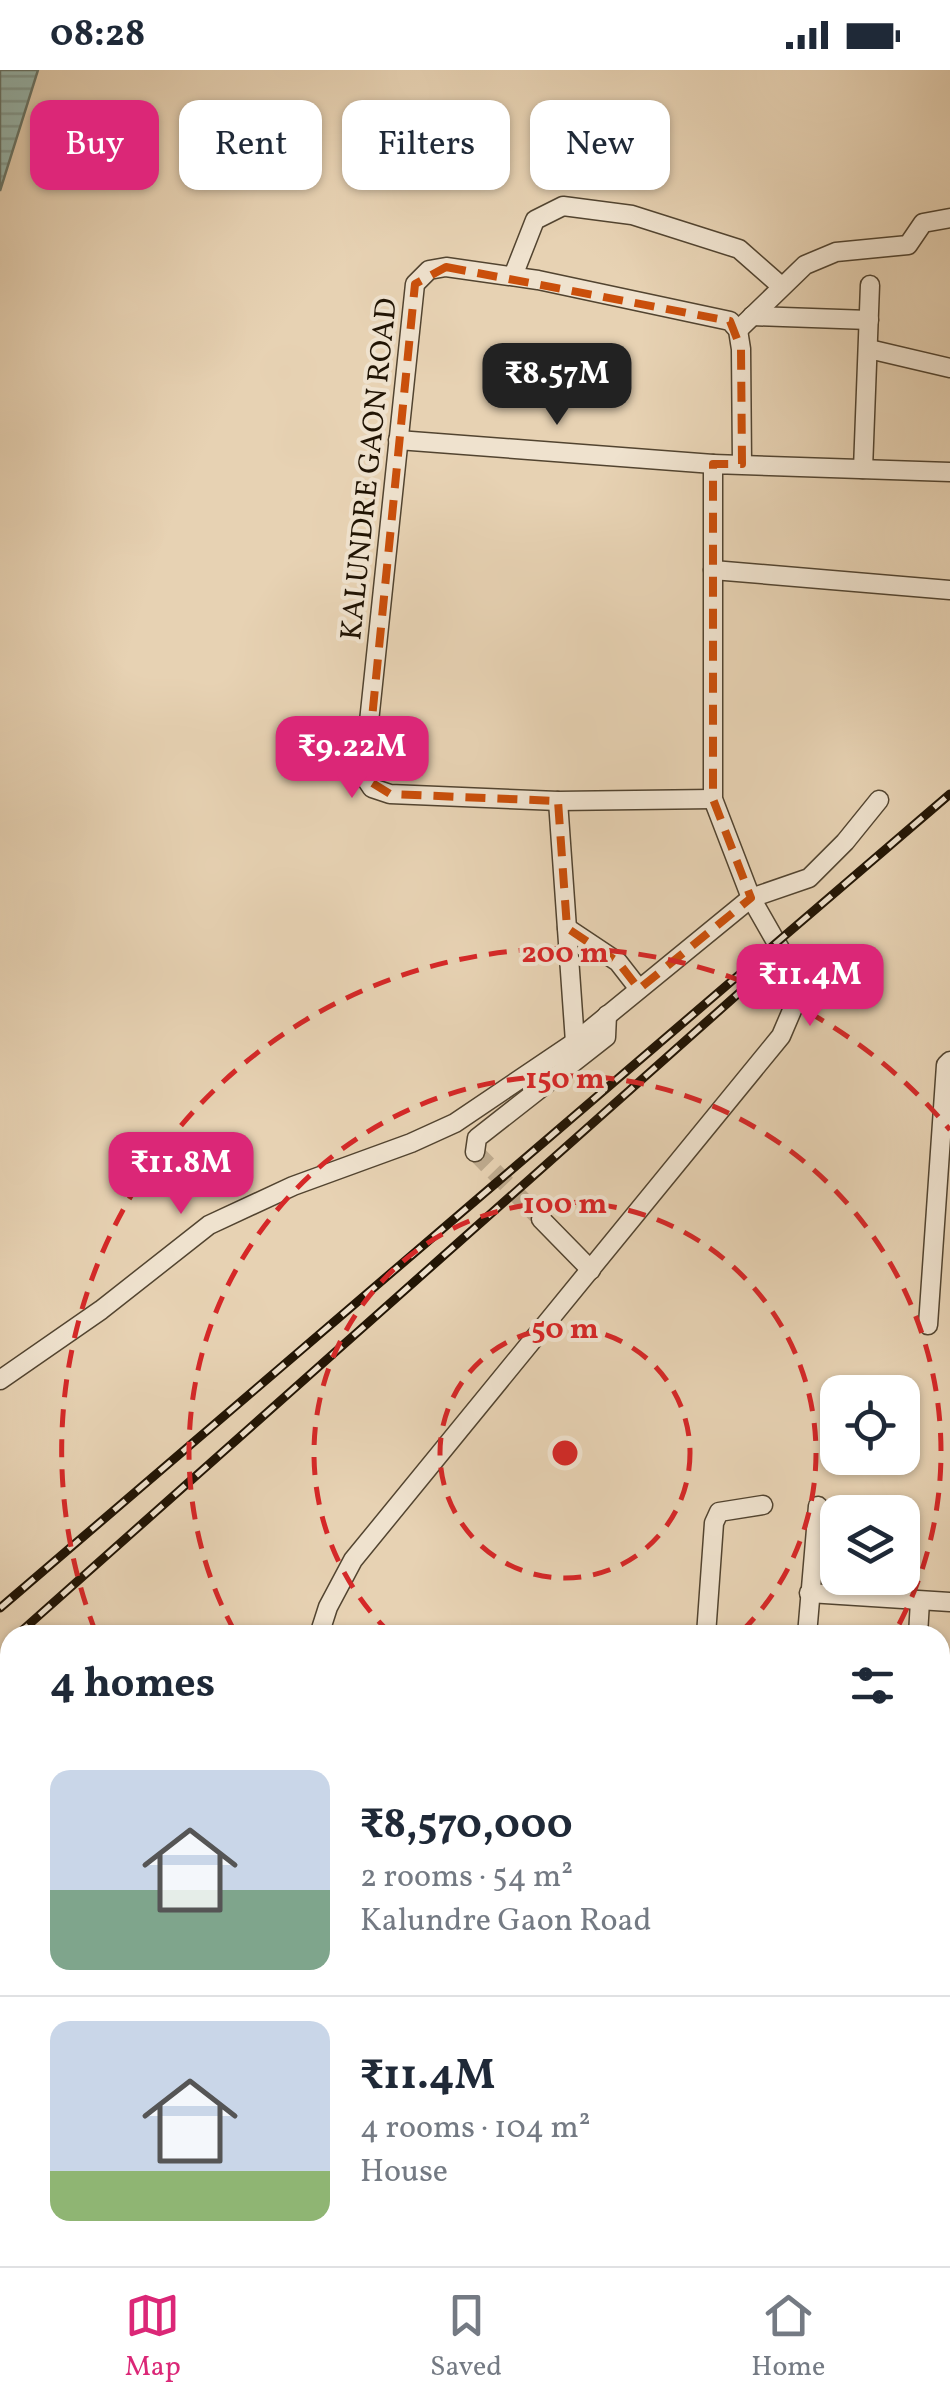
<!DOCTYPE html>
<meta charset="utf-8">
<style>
body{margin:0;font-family:Vollkorn,serif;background:#f6f6f7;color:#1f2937;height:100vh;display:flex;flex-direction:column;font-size:38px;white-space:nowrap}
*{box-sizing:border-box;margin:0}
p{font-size:32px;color:#747a83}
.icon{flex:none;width:55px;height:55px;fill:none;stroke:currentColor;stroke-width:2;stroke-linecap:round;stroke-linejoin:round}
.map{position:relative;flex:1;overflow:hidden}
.drawer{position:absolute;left:0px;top:1555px;width:950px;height:642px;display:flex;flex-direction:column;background:#fff;border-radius:30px 30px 0 0;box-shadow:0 2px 8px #0004}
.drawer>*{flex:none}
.banner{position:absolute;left:30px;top:30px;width:890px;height:90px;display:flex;gap:20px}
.buttons{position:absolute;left:820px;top:1305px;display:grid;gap:20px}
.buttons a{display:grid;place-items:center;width:100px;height:100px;border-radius:20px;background:#fff;box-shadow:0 2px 8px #0004;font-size:50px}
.price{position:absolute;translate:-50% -85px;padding:0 22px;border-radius:20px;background:#db2777;color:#fff;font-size:32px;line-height:65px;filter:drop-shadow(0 2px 5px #0008)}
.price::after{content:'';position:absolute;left:50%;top:60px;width:30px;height:22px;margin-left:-15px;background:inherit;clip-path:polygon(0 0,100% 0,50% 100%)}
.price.on{background:#222;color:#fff}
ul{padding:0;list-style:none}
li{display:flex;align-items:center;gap:30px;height:250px;padding:0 50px}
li+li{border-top:2px solid #e0e1e3}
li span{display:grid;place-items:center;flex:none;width:280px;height:200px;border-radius:20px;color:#555}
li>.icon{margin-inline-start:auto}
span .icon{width:120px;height:120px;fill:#fffc;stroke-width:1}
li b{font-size:42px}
h2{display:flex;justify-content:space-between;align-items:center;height:120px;padding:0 50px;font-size:42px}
.pill{padding:0 35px;border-radius:20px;background:#fff;box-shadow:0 2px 8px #0004;font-size:35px;line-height:90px}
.pill.on{background:#db2777;color:#fff}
.status{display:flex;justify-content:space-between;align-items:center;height:70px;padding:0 50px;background:#fff;direction:ltr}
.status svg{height:28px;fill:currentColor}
.tabs{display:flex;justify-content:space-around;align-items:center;height:140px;border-top:2px solid #e0e1e3;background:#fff;font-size:28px;color:#747a83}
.tabs a{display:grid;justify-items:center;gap:5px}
.tabs .on{color:#db2777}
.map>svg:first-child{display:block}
.water{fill:url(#water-rules);stroke:#68766a;stroke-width:2.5}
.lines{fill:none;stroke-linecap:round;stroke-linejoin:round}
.minor-tunnel{stroke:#bfac90;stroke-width:18;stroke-dasharray:18 9;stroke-linecap:butt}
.minor-casing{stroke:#524430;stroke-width:21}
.highway-casing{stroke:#211404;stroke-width:29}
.minor{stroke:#efe2ce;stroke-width:18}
.highway{stroke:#e7d2b3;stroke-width:25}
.rail-casing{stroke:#211404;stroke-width:9}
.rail{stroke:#efe2ce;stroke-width:5;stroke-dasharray:15;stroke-linecap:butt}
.marked{fill:none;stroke:#ca4f0b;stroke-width:8;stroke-dasharray:20 12;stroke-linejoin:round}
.ring{fill:none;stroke:#d62828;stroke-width:5;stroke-dasharray:18 12}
.labels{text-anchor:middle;stroke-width:8;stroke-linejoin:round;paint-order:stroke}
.street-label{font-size:30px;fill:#211404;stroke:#efe2ce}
.centre{fill:#d62828;stroke:#efe2ce;stroke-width:5}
.ring-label{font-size:30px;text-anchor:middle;font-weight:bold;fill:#d62828;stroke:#efe2ce;stroke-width:8;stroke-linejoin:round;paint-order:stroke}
</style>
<div class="status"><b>08:28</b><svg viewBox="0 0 49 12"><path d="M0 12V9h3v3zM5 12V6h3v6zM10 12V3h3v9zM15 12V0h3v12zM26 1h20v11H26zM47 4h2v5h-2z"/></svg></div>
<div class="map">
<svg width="950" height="2196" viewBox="0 0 950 2196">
<defs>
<pattern id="water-rules" width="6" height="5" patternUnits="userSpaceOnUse" patternTransform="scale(2.5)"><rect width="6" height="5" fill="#97b7ae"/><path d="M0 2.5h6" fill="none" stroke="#829c94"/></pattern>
</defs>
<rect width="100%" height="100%" fill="#e7d2b3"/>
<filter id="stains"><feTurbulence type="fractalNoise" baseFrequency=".002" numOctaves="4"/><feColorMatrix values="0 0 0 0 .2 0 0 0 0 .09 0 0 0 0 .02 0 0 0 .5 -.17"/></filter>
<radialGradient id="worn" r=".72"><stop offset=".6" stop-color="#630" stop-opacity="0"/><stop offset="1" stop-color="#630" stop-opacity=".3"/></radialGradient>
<polygon class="water" points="0,0 38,0 0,121"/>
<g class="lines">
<polyline class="minor-tunnel" points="475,1082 541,1149"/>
<defs>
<g id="minor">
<polyline points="513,206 535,150 563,136 632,145 739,179 781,216"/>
<polyline points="752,246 869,250"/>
<polyline points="738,260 805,195 836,182 908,175 923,153 950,148"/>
<polyline points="869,279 950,298"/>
<polyline points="398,370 713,394"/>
<polyline points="863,399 870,215"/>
<polyline points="713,500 950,520"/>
<polyline points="713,729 558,731 390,724 372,718 366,709 365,690 415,214 429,200 446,197 538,210 730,251 738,260 741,279 742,394"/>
<polyline points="558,731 575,972"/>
<polyline points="567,858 618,892 639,919"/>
<polyline points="475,1082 477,1068 606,967 607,945"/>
<polyline points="541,1149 591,1200"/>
<polyline points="928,1255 946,995 950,991"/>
<polyline points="0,1310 101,1240 209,1155 293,1116 411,1073 455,1053 575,972 751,828 809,808 845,772 879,730"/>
<polyline points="809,1523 950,1532"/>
<polyline points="319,1565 328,1537 353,1490 781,966 793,938 783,884 751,828 713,729 713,394 950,402"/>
<polyline points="706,1565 714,1453 719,1442 763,1435"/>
<polyline points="807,1565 818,1436"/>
<polyline points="918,1565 920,1531"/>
<polyline points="940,1847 950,1856"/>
<polyline points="940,1903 950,1906"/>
<polyline points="0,1986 10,1977"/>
<polyline points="420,2196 423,2188"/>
<polyline points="920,2196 928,2188"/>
</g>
<g id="highway">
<polyline points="0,1628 10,1631"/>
<polyline points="0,1652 10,1655"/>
<polyline points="940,1975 950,1979"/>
<polyline points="940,2001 950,2005"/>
</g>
</defs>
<use href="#minor" class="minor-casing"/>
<use href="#highway" class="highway-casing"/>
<use href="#minor" class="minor"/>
<use href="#highway" class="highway"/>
<defs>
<g id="rail">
<polyline points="0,1538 950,724"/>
<polyline points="17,1565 748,915"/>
</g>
</defs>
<use href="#rail" class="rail-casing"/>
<use href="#rail" class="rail"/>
</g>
<path class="marked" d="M446,197L730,251L741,279L742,394H713V729L751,828L639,919L618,892L567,858L558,731L390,724L366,709L415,214Z"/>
<g class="ring">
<circle cx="565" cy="1383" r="125"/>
<path d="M391 1564A251 251 0 1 1 739 1564"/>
<path d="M235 1562A376 376 0 1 1 895 1562"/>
<path d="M96 1563A502 502 0 0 1 950 1060"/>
</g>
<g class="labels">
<g class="street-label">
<text transform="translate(368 399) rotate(-84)" y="10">KALUNDRE GAON ROAD</text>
</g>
</g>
<circle cx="565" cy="1383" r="15" class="centre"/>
<g class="ring-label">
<text x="565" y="892">200 m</text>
<text x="565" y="1018">150 m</text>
<text x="565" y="1143">100 m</text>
<text x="565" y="1268">50 m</text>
</g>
<rect width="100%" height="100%" filter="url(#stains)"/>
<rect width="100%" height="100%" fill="url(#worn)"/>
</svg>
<div class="buttons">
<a><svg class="icon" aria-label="locate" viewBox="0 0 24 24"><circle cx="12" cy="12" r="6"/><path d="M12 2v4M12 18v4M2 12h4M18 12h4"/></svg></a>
<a><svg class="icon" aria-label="layers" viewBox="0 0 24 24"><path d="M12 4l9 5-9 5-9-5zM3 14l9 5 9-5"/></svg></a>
</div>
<b class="price on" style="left:557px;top:358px">₹8.57M</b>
<b class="price" style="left:352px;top:731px">₹9.22M</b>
<b class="price" style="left:810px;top:959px">₹11.4M</b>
<b class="price" style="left:181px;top:1147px">₹11.8M</b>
<div class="banner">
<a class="pill on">Buy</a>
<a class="pill">Rent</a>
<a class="pill">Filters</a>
<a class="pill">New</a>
</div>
<section class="drawer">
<h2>4 homes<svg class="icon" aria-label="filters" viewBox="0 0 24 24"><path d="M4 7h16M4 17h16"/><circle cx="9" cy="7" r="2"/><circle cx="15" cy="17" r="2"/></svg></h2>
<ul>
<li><span style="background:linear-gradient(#c9d6e8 60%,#7fa58c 0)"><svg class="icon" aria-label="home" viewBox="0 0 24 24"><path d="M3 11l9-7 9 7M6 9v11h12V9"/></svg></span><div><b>₹8,570,000</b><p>2 rooms · 54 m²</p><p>Kalundre Gaon Road</p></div></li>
<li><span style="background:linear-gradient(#c9d6e8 75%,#8fb573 0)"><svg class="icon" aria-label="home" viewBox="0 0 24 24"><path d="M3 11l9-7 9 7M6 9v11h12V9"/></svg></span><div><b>₹11.4M</b><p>4 rooms · 104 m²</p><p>House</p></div></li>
</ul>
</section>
</div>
<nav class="tabs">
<a class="on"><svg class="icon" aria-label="map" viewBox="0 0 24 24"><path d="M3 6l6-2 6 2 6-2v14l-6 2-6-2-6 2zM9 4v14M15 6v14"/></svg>Map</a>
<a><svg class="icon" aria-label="saved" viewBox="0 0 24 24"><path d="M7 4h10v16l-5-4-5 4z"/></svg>Saved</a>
<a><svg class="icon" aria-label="home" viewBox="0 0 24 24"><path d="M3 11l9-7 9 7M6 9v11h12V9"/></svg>Home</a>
</nav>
